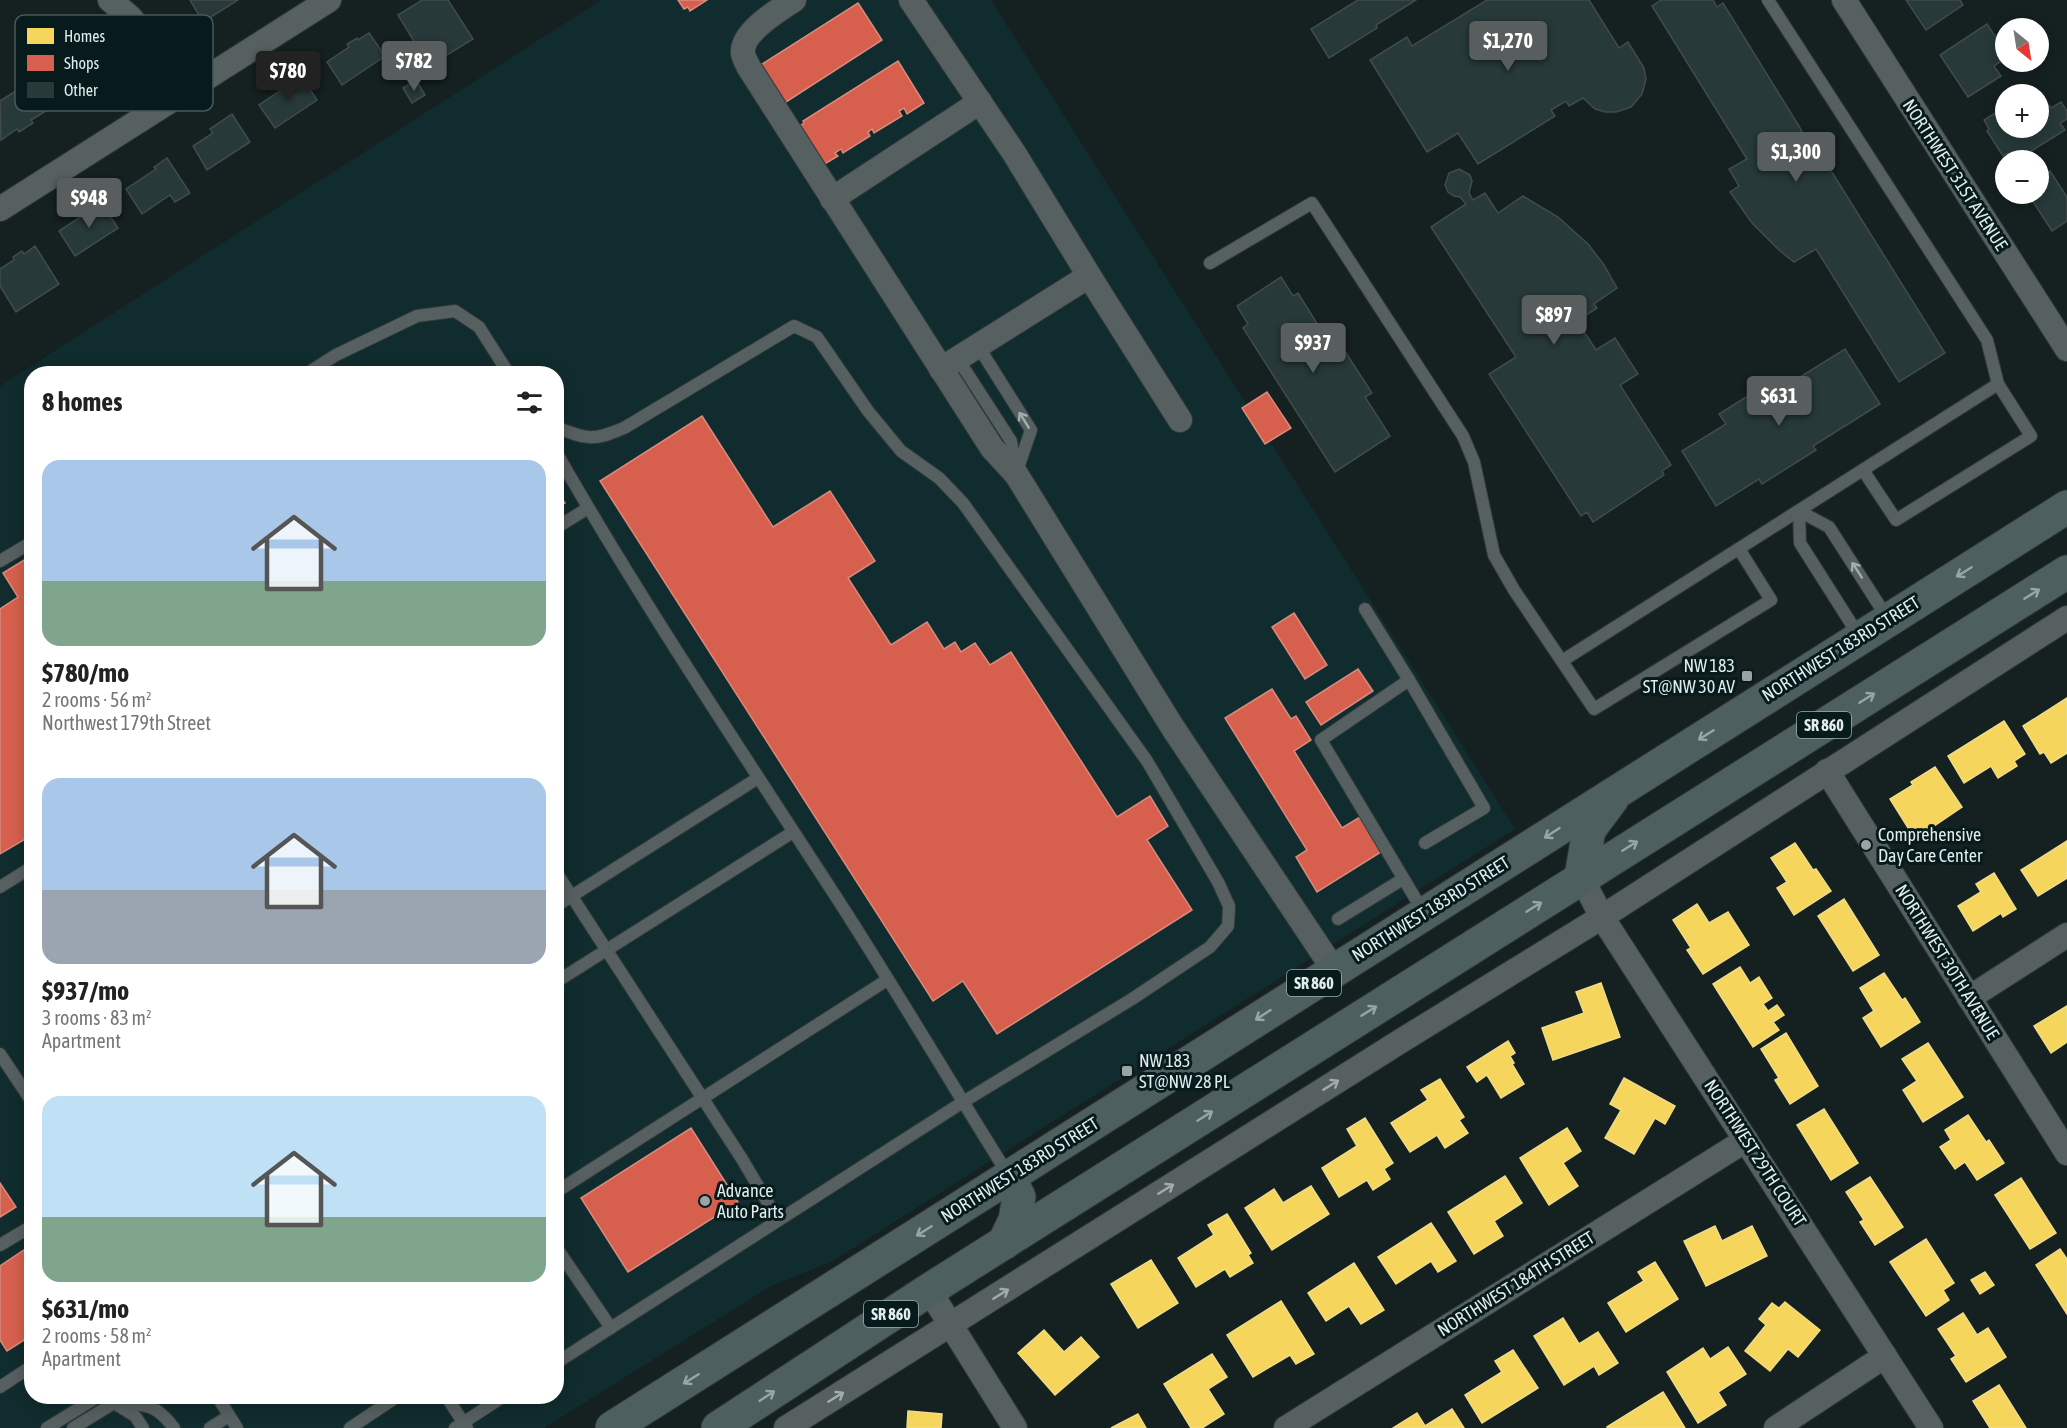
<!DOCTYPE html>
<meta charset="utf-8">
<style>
body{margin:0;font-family:"Asap Condensed",sans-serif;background:#f2f2f2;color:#222;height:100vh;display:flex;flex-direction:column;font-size:22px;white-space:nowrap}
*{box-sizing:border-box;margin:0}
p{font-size:20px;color:#767676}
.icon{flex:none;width:33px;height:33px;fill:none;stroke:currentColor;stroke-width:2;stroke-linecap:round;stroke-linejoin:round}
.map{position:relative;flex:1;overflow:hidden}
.sheet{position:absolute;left:24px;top:366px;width:540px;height:1038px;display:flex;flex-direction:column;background:#fff;border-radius:24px;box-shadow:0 3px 15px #0003}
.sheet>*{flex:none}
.needle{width:39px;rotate:150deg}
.buttons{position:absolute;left:1995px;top:18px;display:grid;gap:12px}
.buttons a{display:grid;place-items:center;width:54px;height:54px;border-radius:50%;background:#fff;box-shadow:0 3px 15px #0003;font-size:30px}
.price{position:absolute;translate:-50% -51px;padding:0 14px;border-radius:6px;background:#585d5d;color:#fff;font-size:20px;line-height:39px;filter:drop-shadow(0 2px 3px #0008)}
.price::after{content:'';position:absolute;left:50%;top:36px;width:18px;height:14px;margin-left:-9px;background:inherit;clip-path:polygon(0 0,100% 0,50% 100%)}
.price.selected{background:#222;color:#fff}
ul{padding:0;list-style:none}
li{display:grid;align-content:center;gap:12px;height:318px;padding:0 18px}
li span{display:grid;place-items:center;height:186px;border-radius:18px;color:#555}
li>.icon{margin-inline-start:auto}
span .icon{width:108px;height:108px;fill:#fffc;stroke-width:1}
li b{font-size:26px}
h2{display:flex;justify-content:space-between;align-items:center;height:72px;padding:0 18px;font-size:26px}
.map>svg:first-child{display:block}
.built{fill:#112c2e;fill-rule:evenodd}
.homes{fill:#f6d55c;stroke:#efdc88;stroke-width:1.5}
.shops{fill:#d6604d;stroke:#d98a7d;stroke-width:1.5}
.building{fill:#273939;stroke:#424b4b;stroke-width:1.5}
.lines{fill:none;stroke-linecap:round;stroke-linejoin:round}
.service-casing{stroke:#323a3a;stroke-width:14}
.minor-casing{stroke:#323a3a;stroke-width:26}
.primary-casing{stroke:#323a3a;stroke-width:35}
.service{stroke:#576061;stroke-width:12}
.minor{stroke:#576061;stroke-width:24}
.primary{stroke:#4e5f60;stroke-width:33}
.oneway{stroke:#a2adae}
.oneway2{stroke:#97a6a6}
.poi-dot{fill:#99a5a5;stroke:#071a1c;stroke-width:2}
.labels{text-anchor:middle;stroke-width:6;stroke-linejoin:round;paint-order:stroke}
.shield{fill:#071a1c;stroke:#9fadae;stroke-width:1.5}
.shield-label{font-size:16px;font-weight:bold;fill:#e0eced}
.street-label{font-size:18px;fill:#e0eced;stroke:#071a1c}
.poi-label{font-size:18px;fill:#e0eced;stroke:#071a1c;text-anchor:start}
.key{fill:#071a1c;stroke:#48595b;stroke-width:1.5}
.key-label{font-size:16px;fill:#e0eced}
</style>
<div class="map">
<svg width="2067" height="1428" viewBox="0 0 2067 1428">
<rect width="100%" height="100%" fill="#152020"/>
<path class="built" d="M601,0H991L1515,829L833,1261L773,1285L544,1428H0V386ZM32,374H556V1396H32Z"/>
<g class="homes">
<polygon points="2067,698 2067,753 2051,763 2044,752 2040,754 2023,726"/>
<polygon points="2004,721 2025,754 2014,761 2017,766 1998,778 1991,766 1964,783 1948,756"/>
<polygon points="1935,767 1962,807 1915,839 1890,799 1913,785 1911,782"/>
<polygon points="2067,841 2067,878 2038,896 2021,870"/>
<polygon points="1795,843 1813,870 1816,869 1831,891 1794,915 1777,888 1787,882 1771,858"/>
<polygon points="1994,873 2016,909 2003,917 2001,913 1973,931 1958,906 1981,892 1976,884"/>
<polygon points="1844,899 1879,955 1853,971 1818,916"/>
<polygon points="1697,904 1709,923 1728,912 1749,945 1703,974 1687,950 1691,948 1673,920"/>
<polygon points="1740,967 1750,983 1759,977 1772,998 1763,1004 1768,1011 1777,1005 1784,1015 1773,1022 1779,1030 1753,1047 1713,984"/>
<polygon points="1884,973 1902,1000 1905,998 1920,1022 1881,1047 1863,1018 1874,1011 1860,988"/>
<polygon points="1601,983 1620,1037 1553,1060 1542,1028 1584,1013 1576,992"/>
<polygon points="2067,1006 2067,1042 2051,1053 2034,1026"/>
<polygon points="1786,1033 1818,1086 1790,1104 1775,1080 1779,1078 1761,1049"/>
<polygon points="1508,1041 1515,1053 1510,1056 1514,1063 1512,1064 1524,1084 1501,1098 1487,1075 1477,1082 1467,1067"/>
<polygon points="1928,1043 1963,1097 1923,1122 1903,1090 1917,1081 1902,1059"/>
<polygon points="1624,1078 1675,1106 1665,1124 1655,1118 1634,1154 1605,1138 1621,1110 1610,1104"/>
<polygon points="1440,1079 1464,1117 1459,1120 1468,1133 1445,1148 1437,1135 1410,1152 1391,1123 1428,1100 1421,1090"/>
<polygon points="1824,1109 1858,1163 1831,1180 1797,1125"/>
<polygon points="1968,1115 1986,1142 1989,1140 2004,1163 1977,1180 1965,1162 1955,1169 1940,1147 1951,1140 1945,1130"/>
<polygon points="1365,1118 1393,1163 1384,1169 1390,1179 1373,1190 1367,1180 1339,1197 1322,1168 1357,1146 1347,1129"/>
<polygon points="1567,1128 1581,1151 1563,1163 1578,1186 1549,1205 1520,1158"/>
<polygon points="1505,1176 1522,1203 1494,1221 1503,1236 1474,1254 1448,1212"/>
<polygon points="1870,1177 1903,1227 1875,1245 1860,1222 1864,1220 1846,1192"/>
<polygon points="2021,1178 2056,1233 2030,1249 1995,1195"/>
<polygon points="1311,1186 1329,1214 1272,1250 1245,1208 1274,1189 1283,1203"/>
<polygon points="1227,1214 1251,1253 1248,1255 1253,1263 1230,1277 1225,1269 1196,1287 1178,1258 1214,1235 1208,1225"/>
<polygon points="1431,1223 1456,1261 1438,1272 1431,1261 1396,1284 1378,1257"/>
<polygon points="1715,1226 1722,1241 1752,1226 1767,1256 1706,1286 1684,1241"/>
<polygon points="1926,1239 1954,1283 1943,1290 1949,1300 1926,1316 1890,1262"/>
<polygon points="2060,1249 2067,1259 2067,1314 2036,1265"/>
<polygon points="1151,1260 1178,1303 1138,1328 1111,1284"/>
<polygon points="1655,1262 1678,1299 1626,1332 1608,1303 1644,1281 1638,1272"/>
<polygon points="1354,1263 1384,1310 1361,1324 1349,1306 1326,1321 1308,1293"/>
<polygon points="1985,1272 1994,1285 1980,1294 1971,1280"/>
<polygon points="1281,1301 1314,1354 1296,1364 1290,1355 1253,1377 1227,1335"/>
<polygon points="1785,1302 1820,1330 1798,1357 1788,1349 1770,1371 1745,1351 1766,1325 1759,1319 1772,1303 1779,1308"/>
<polygon points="1963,1313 1977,1335 1988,1328 2006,1357 1966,1382 1951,1359 1956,1356 1938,1329"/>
<polygon points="1563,1318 1579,1344 1598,1332 1618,1363 1599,1375 1594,1366 1564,1385 1534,1336"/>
<polygon points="1044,1330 1064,1352 1081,1337 1099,1357 1055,1395 1018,1353"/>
<polygon points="1728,1347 1746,1374 1718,1392 1726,1405 1698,1423 1667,1372 1703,1348 1710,1359"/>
<polygon points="1513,1350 1538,1388 1482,1423 1465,1395 1502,1372 1495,1361"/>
<polygon points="1212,1354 1227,1377 1208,1389 1224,1414 1202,1428 1191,1428 1164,1384"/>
<polygon points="1999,1385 2026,1428 1990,1428 1973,1401"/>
<polygon points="1663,1392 1685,1428 1608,1428 1607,1427"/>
<polygon points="1452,1409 1464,1428 1393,1428 1417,1413 1425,1426"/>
<polygon points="908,1411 942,1414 941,1428 907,1428"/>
<polygon points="1138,1414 1146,1428 1111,1428"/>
</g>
<g class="shops">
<polygon points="678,0 707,0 690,11 688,7 684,9"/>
<polygon points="858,3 882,40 783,104 759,66"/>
<polygon points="898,61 924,103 907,114 904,108 899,111 902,116 874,133 872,129 868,132 870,136 843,153 841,149 835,153 838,156 821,166 797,128 804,123 803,121"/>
<polygon points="1267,392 1291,428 1265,444 1242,408"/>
<polygon points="702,416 773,527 830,491 875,561 848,578 891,645 927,622 944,649 955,642 961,652 975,643 990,665 1011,652 1117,817 1150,796 1168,826 1147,840 1192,910 997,1034 963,981 933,1001 600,481"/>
<polygon points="556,489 565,503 556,508"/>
<polygon points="29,557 32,560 32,835 0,854 0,609 18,597 3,573"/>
<polygon points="1294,613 1327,665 1305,679 1272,627"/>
<polygon points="1358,669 1373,691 1321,725 1306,702"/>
<polygon points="1272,689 1291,719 1296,716 1311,740 1294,751 1342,828 1360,817 1381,852 1317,892 1296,857 1307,850 1225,718"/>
<polygon points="691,1128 738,1202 628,1272 581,1198"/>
<polygon points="0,1183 16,1207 0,1217"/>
<polygon points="30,1246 32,1335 7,1351 0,1340 0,1266"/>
</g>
<g class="building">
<polygon points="190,0 238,0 203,22"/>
<polygon points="422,0 448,0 473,39 429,66 398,15"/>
<polygon points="1358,0 1416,0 1376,25 1377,28 1329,58 1311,29"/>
<polygon points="1487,0 1589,0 1619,48 1628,42 1644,68 1646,79 1642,94 1631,107 1616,112 1605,112 1595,109 1583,98 1569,106 1566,101 1551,110 1555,116 1478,164 1458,133 1427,152 1370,60 1407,37 1412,46"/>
<polygon points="1661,0 1713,0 1717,7 1723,3 1802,131 1794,136 1804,152 1815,145 1945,353 1899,382 1816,249 1794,262 1779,250 1752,223 1730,192 1739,186 1729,169 1747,159 1652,6"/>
<polygon points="1906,0 1960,0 1963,5 1926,30"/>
<polygon points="1987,24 2006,53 2006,58 1994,66 2001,76 1968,97 1940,55"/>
<polygon points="369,33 385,56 342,85 327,62 349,47 347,44 357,38 358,40"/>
<polygon points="38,77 56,105 31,120 33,123 19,132 17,129 1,140 0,101"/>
<polygon points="302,77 317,100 275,128 259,105 281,90 280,87 288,81 290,85"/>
<polygon points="416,80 425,95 412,103 403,88"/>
<polygon points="2045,100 2051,108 2061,102 2067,111 2067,119 2060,123 2065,130 2017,160 2012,160 2008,153 2003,156 1987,131 1989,129 1984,120 2006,106 2006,128 2038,128 2038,104"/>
<polygon points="232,114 250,142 207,170 193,146 213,133 210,129"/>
<polygon points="167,158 190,193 175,202 170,195 142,214 126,189 156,169 154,167"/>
<polygon points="1459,169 1470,175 1472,181 1469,193 1473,200 1485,193 1498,213 1523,196 1558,217 1588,244 1604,265 1617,288 1594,304 1597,308 1577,321 1596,350 1615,338 1638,374 1620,385 1671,465 1662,471 1664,475 1593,522 1587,512 1581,516 1489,374 1516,357 1431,227 1466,204 1460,197 1454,196 1448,192 1445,185 1449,173"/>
<polygon points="2050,171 2067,197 2067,221 2052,231 2028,194 2038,194 2038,178"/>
<polygon points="100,201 118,228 75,256 59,231 88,212 87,210"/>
<polygon points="35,246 59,284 16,312 0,286 0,269 14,260 13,257 22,251 24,254"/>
<polygon points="1281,277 1293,296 1298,293 1323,333 1330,328 1372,393 1365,397 1390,436 1335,472 1243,328 1248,324 1237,306"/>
<polygon points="1845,349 1880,404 1813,446 1816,450 1762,484 1759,479 1716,506 1682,451 1726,424 1719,414 1770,382 1776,392"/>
</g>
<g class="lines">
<defs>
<g id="service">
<polyline points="1768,0 1987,340 1998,384 2031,436 1896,520 1863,470"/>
<polyline points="1210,263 1312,203 1463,436 1474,462 1494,555 1514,590 1594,709 1771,600 1739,549"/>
<polyline points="978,346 1031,430 1016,474"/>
<polyline points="958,359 1011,441 1015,467"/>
<polyline points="306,374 336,355 417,316 455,311 479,327 509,374"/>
<path d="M556,427C588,440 593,441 624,428L794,326L817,337L868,411L901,451L939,478L963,503L1147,761L1218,882L1229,906L1228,926L1210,947L1132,999L963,1102L556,1363"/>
<path d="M556,452C640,599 735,741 827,883C890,979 948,1079 1009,1176"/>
<polyline points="1799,511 1829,527 1888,619"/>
<polyline points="1799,511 1800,543 1859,636"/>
<polyline points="556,528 588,508"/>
<polyline points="0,561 32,542"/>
<polyline points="1365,609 1409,680 1484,808 1425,843"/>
<polyline points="1562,661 1998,384"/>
<polyline points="1409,680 1321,740 1424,913"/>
<polyline points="556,872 742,1159 778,1220"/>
<polyline points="0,887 32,867"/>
<polyline points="556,906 758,778"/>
<polyline points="1338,919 1403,879"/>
<polyline points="556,982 793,832"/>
<polyline points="0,1054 32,1102"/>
<polyline points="556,1192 887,980"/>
<polyline points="0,1245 32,1226"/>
<polyline points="556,1247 611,1328"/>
<polyline points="0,1387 32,1366"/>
<polyline points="217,1396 237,1428"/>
<polyline points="446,1396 467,1428"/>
<path d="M118,1403C147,1405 156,1404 174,1428"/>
<polyline points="47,1428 99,1396"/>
<polyline points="73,1428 114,1403 135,1416 143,1428"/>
<polyline points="210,1428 229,1416"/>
<polyline points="350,1428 398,1396"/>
<polyline points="455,1428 504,1396"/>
</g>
<g id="minor">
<polyline points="110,0 131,18 185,92"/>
<path d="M794,0C779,10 741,32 743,53C743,57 747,63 748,66L992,448L1016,474L1173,728L1334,970"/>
<polyline points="911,0 1014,153 1096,287 1180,420"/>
<polyline points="1844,0 2067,349"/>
<polyline points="832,199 980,102"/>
<polyline points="0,209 329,0"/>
<polyline points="941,369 1089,276"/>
<polyline points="1827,771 2067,1153"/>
<polyline points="1581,877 1602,917 1931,1428"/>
<polyline points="1969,998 2067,935"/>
<polyline points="929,1290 1015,1428"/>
<polyline points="786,1428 1404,1039 1602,917 2067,618"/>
<polyline points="1286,1428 1746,1140"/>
<polyline points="1776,1428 1885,1356"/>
</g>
<g id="primary">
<polyline points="1581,877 1589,830 1612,799"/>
<polyline points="1004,1243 1015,1220 1019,1197 1009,1177"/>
<polyline points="612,1428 2067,507"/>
<polyline points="718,1428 929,1290 2067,572"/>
</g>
</defs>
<use href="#service" class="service-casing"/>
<use href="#minor" class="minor-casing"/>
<use href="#primary" class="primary-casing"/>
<use href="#service" class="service"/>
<use href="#minor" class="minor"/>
<use href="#primary" class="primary"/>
</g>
<defs><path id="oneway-shaft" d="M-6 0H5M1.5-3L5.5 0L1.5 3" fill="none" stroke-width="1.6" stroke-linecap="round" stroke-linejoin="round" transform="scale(1.5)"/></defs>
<g class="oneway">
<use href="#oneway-shaft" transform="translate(1024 420) rotate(-122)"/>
<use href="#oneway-shaft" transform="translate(1857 570) rotate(-123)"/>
<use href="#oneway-shaft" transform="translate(1331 1085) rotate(-32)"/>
<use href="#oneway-shaft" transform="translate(1166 1189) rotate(-32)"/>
<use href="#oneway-shaft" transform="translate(1001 1294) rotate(-32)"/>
<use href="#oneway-shaft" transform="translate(836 1397) rotate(-32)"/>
</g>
<g class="oneway2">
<use href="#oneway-shaft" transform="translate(1964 572) rotate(148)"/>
<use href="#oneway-shaft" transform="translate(2032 594) rotate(-32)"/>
<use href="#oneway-shaft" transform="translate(1867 698) rotate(-32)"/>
<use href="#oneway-shaft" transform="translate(1706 735) rotate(148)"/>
<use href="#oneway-shaft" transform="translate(1552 833) rotate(147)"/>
<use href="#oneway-shaft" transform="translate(1630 846) rotate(-32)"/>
<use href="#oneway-shaft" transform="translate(1534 907) rotate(-32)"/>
<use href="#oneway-shaft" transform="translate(1369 1011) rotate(-32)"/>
<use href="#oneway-shaft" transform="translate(1263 1015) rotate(147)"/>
<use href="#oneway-shaft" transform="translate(1205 1116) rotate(-32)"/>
<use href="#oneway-shaft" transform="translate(924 1231) rotate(148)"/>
<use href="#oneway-shaft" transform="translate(691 1379) rotate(148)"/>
<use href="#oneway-shaft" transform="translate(767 1396) rotate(-33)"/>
</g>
<g class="poi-dot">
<rect x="1741" y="670" width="12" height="12" rx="3"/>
<circle cx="1866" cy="845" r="6"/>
<rect x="1121" y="1065" width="12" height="12" rx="3"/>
<circle cx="705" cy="1201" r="6"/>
</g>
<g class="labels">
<g class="shield">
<rect x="1797" y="712" width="54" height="26" rx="4.5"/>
<rect x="1287" y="970" width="54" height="26" rx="4.5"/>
<rect x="864" y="1301" width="54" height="26" rx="4.5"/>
</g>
<g class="shield-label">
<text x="1824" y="731">SR 860</text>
<text x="1314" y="989">SR 860</text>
<text x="891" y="1320">SR 860</text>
</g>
<g class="street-label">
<text transform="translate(1955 175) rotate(57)" y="6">NORTHWEST 31ST AVENUE</text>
<text transform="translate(1841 649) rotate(-32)" y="6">NORTHWEST 183RD STREET</text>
<text transform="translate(1431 909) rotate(-32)" y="6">NORTHWEST 183RD STREET</text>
<text transform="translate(1947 962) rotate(58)" y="6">NORTHWEST 30TH AVENUE</text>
<text transform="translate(1755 1153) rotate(57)" y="6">NORTHWEST 29TH COURT</text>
<text transform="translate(1020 1170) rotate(-32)" y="6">NORTHWEST 183RD STREET</text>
<text transform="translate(1516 1284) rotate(-32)" y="6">NORTHWEST 184TH STREET</text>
</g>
<g class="poi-label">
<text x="1735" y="672" text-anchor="end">NW 183<tspan x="1735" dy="21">ST@NW 30 AV</tspan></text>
<text x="1878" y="841">Comprehensive<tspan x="1878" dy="21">Day Care Center</tspan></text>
<text x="1139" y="1067">NW 183<tspan x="1139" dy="21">ST@NW 28 PL</tspan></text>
<text x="717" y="1197">Advance<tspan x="717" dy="21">Auto Parts</tspan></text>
</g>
</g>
<rect x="15" y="15" width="198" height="96" rx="9" class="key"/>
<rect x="27" y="28" width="27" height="16" fill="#f6d55c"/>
<rect x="27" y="55" width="27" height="16" fill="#d6604d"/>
<rect x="27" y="82" width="27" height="16" fill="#273939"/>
<g class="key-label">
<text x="64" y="42">Homes</text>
<text x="64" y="69">Shops</text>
<text x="64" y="96">Other</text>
</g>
</svg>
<div class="buttons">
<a><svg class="needle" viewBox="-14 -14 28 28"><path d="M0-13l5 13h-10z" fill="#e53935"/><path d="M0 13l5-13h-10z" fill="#767676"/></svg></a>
<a>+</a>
<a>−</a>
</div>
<b class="price" style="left:1508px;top:72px">$1,270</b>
<b class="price" style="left:414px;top:92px">$782</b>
<b class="price selected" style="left:288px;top:102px">$780</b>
<b class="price" style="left:1796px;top:183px">$1,300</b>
<b class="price" style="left:89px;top:229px">$948</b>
<b class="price" style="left:1554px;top:346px">$897</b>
<b class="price" style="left:1313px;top:374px">$937</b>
<b class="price" style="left:1779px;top:427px">$631</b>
<section class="sheet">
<h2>8 homes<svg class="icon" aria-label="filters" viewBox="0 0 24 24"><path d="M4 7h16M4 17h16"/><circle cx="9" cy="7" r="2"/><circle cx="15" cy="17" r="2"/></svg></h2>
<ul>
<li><span style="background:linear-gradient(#a9c7e8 65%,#7fa58c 0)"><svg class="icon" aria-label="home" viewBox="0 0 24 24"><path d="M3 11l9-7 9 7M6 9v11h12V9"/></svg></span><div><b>$780/mo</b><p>2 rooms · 56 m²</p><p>Northwest 179th Street</p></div></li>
<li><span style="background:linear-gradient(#a9c7e8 60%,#9aa5b1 0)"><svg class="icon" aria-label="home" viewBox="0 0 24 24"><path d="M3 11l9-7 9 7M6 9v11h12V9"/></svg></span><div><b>$937/mo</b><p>3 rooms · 83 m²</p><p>Apartment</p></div></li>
<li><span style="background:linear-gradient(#bfe0f5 65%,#7fa58c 0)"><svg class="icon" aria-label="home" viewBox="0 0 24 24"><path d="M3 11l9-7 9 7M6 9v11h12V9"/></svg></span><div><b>$631/mo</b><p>2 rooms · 58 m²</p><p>Apartment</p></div></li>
</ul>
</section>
</div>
